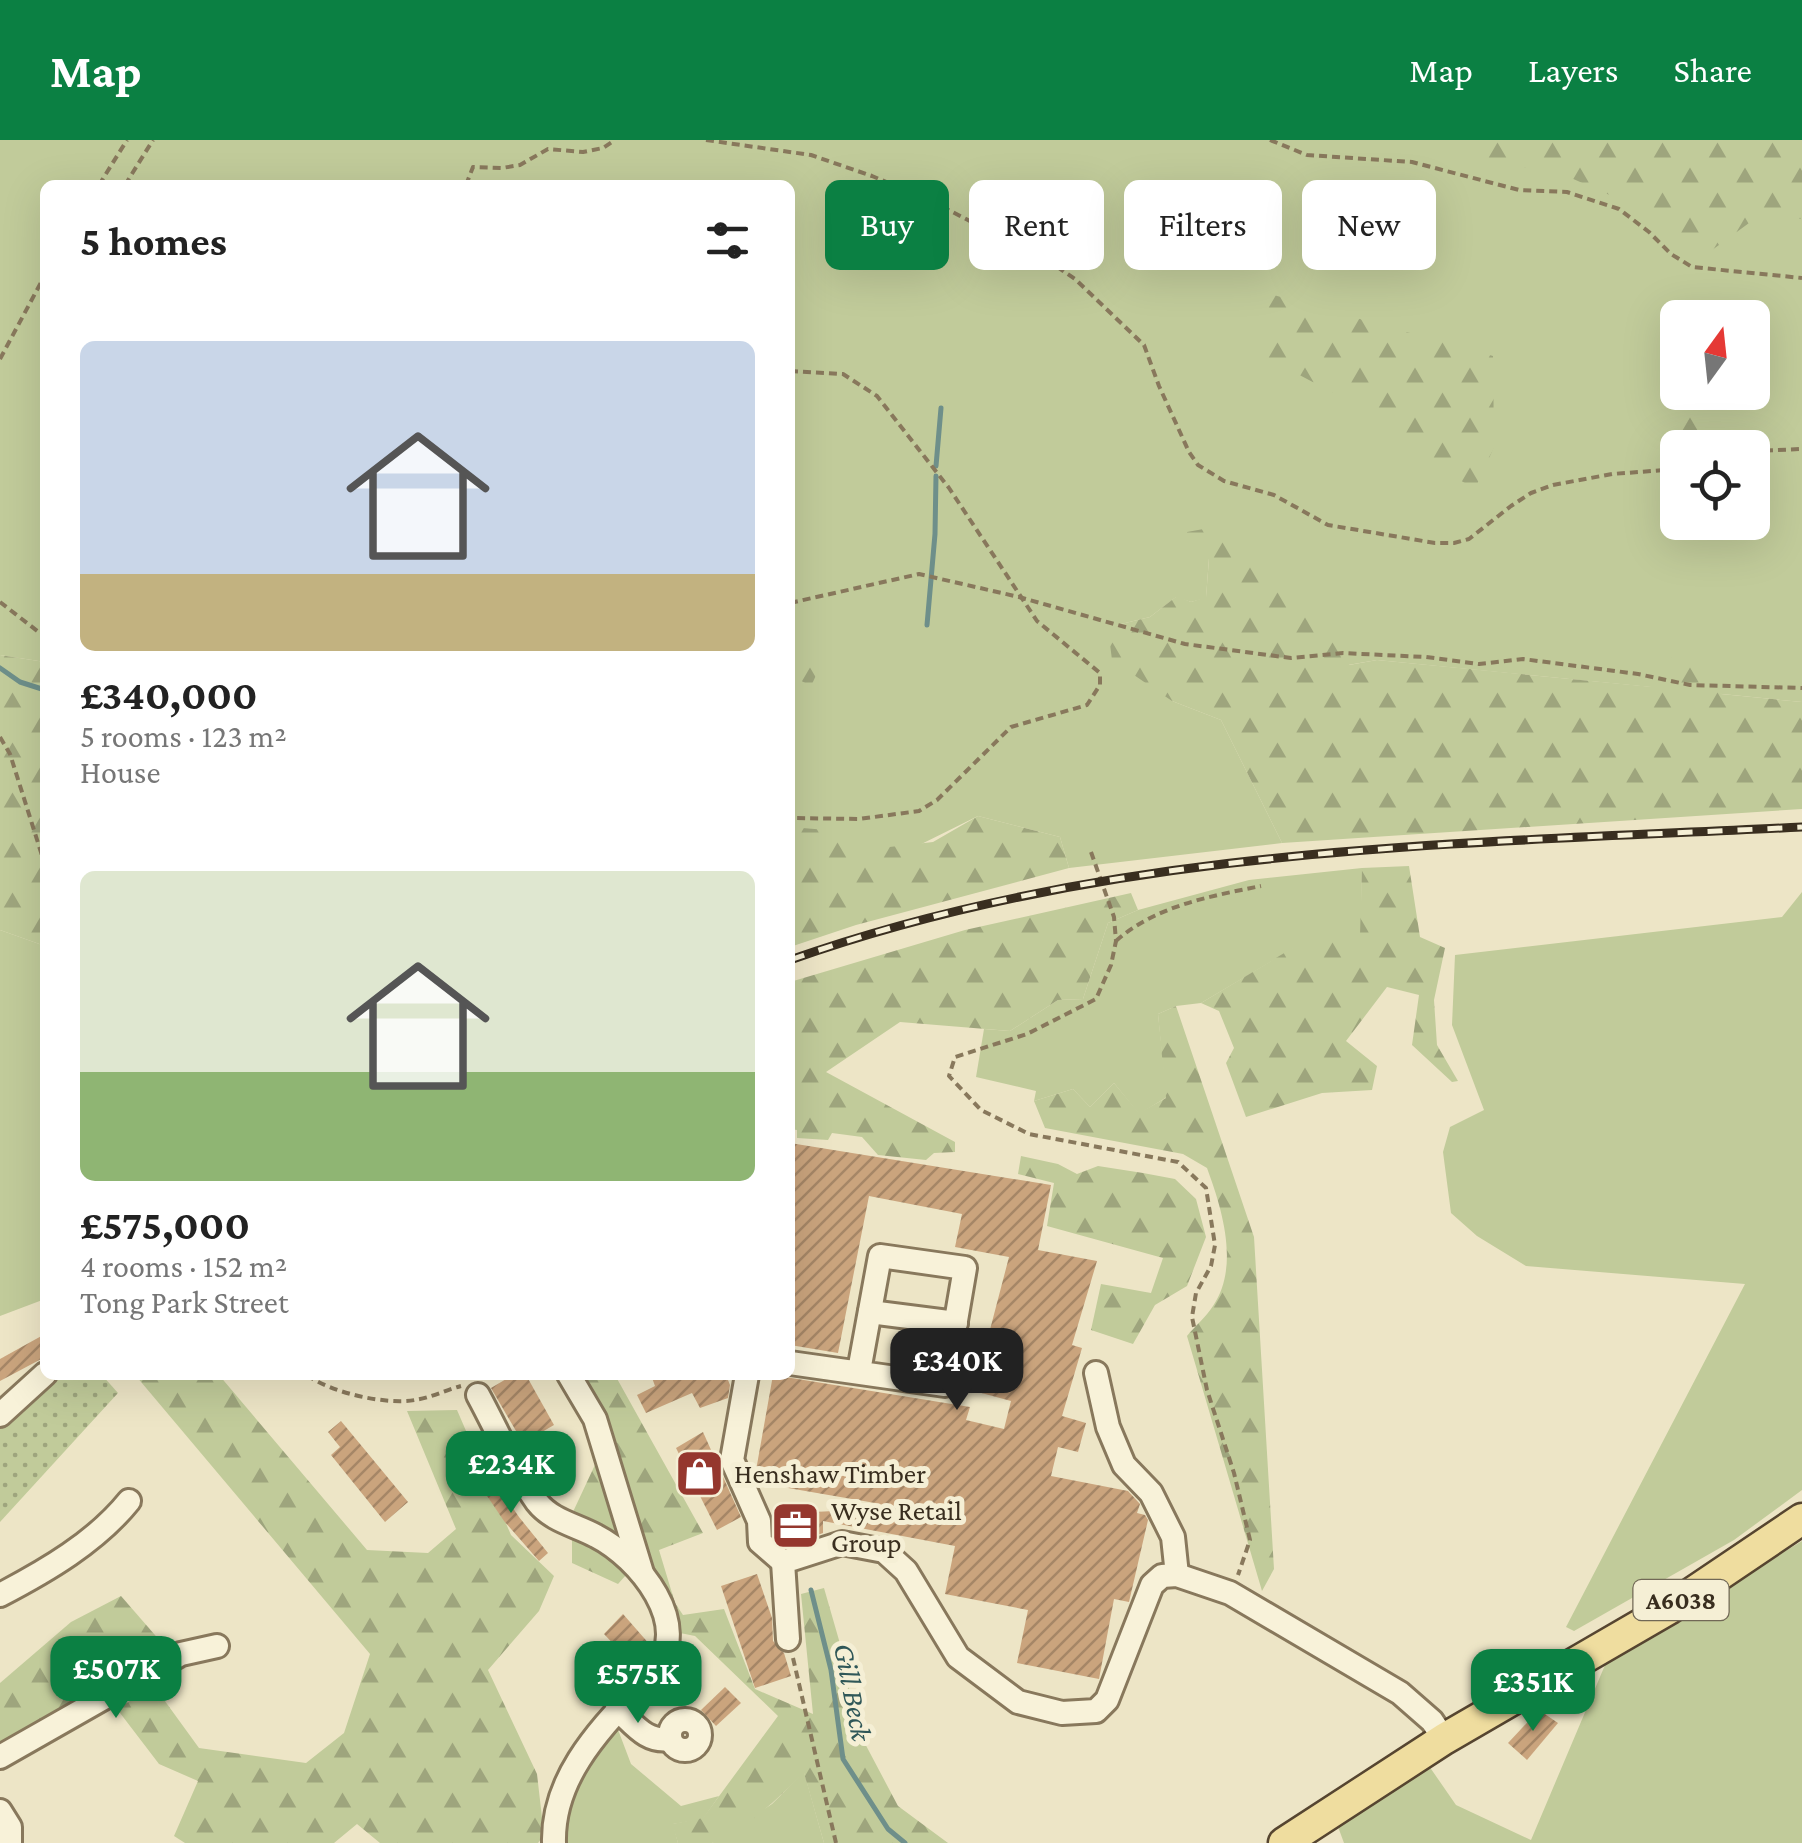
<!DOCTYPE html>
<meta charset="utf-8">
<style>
body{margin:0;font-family:"Crimson Pro",serif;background:#f6f6f6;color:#222;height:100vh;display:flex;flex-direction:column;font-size:38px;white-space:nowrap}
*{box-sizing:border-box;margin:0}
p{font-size:32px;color:#767676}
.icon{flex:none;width:55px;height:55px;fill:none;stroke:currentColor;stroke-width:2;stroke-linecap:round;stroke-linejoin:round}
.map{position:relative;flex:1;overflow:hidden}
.sheet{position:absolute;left:40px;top:40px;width:755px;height:1200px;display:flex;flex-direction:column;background:#fff;border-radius:15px;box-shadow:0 10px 40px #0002}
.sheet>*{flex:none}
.guide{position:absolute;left:825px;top:40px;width:825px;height:90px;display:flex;gap:20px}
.needle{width:65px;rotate:15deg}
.controls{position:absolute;left:1660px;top:160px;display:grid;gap:20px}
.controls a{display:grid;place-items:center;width:110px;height:110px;border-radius:15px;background:#fff;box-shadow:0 10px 40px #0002;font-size:50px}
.price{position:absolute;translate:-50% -85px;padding:0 22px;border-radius:20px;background:#0b8043;color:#fff;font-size:32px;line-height:65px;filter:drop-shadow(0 2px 5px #0008)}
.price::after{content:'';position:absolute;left:50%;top:60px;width:30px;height:22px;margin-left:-15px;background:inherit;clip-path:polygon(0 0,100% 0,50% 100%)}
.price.on{background:#222;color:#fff}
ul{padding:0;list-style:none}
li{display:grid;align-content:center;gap:20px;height:530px;padding:0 40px}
li span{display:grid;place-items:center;height:310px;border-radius:15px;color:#555}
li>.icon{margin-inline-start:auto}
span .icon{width:180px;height:180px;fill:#fffc;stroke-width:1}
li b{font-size:42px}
h2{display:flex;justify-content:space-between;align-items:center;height:120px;padding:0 40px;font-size:42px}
.tag{padding:0 35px;border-radius:15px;background:#fff;box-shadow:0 10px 40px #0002;font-size:35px;line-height:90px}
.tag.on{background:#0b8043;color:#fff}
header{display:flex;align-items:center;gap:60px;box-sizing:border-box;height:140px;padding:0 50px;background:#0b8043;color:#fff}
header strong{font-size:48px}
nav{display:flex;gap:55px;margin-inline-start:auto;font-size:35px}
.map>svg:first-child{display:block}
.grass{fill:#c1cb9a;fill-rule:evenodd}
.forest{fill:url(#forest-firs)}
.park{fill:url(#park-dots)}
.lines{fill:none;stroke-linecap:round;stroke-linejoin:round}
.stream{stroke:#6e8f8a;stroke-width:5}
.building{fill:url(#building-hatch)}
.minor-casing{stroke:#88785c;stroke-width:28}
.major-casing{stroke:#564530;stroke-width:35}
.path{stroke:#88785c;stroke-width:4;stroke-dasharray:8 5;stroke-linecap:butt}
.minor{stroke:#f8f2d9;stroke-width:22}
.major{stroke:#efdd9f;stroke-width:30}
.rail-casing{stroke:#392e1f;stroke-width:9}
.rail{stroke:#f5efd5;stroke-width:5;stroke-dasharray:15;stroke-linecap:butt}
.labels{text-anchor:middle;stroke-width:10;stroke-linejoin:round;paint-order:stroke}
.shield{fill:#f5efd5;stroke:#716856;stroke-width:2.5}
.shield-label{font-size:25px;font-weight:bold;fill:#392e1f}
.poi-label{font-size:28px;fill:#392e1f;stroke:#f5efd5;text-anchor:start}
.water-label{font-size:30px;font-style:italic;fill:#2f5758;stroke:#f5efd5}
</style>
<header>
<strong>Map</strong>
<nav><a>Map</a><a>Layers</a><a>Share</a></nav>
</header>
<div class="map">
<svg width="1802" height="1703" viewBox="0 0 1802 1703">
<defs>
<pattern id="forest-firs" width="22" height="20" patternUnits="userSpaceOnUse" patternTransform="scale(2.5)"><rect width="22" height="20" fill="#c1cb9a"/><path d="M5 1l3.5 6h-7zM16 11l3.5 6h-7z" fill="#9ea57d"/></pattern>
<pattern id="park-dots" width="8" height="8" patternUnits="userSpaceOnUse" patternTransform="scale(2.5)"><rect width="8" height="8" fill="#c1cb9a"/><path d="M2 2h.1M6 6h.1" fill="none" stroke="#9ea57d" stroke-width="1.8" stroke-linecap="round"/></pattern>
<pattern id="building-hatch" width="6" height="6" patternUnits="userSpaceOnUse" patternTransform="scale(2.5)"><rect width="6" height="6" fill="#caa47d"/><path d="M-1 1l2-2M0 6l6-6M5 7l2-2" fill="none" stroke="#a58666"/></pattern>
</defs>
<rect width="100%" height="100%" fill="#ede5c6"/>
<g class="grass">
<path d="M0,0H1802V562L1377,520L1348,525L1209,418L1206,458L1191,462L1176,457L1150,477L1121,484L1172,561L1221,580L1282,703L1069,728L1060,697L978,676L881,724L790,746V45H45V522L0,515ZM1678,178H1752V252H1678ZM1678,308H1752V382H1678Z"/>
<polygon points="1362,728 1361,796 1321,792 1201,863 1176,866 1158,874 1167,957 1139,974 1114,943 1090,967 1073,949 1034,961 1036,951 976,937 984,889 1010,891 1058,860 1083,859 1108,783 1138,770 1249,740"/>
<polygon points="1802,752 1802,1350 1734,1400 1574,1491 1566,1487 1745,1144 1526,1126 1477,1096 1451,1073 1443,1012 1450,987 1484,970 1452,885 1455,815 1782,777"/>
<polygon points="0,790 45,806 45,1159 0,1176"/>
<polygon points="1802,1401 1802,1703 1344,1703 1337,1684 1429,1626 1456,1665 1531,1700 1608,1518"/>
<path d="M617,1587L631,1624L681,1666L719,1656L703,1679L673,1684L678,1703H564C554,1661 591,1616 617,1587Z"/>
<polygon points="804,1632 824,1703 712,1703 772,1664"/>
</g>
<g class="forest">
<polygon points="1464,0 1802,0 1802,79 1760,75 1708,113 1639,68 1553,30 1486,25"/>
<polygon points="1270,154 1493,216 1494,307 1475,349 1419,316 1364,269 1256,212"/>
<polygon points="1677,196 1678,252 1721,253 1719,304 1678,308 1677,313 1670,314"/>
<polygon points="1220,386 1344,508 1349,525 1377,520 1653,547 1676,510 1704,517 1721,554 1802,562 1802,669 1282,703 1221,580 1172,561 1112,520 1109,496 1121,484 1150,477 1177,456 1191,462 1206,457 1209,419 1189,411 1187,392"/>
<polygon points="790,486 826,514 811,546 790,535"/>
<polygon points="0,515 45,522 45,806 0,790"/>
<polygon points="978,676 1060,697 1069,728 856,785 790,807 790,687 839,691 872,709 933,702"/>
<polygon points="1409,726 1420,797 1445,808 1434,860 1437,905 1458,941 1452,942 1412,905 1419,855 1387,847 1346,901 1377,926 1372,950 1322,953 1246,977 1226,923 1234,908 1219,871 1201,863 1321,791 1360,795 1362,728"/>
<polygon points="1131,753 1138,770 1108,783 1083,859 1058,860 1010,891 900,882 826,932 955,1002 955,1012 934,1013 926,1020 878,1015 862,997 832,993 828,1000 797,998 797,990 790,989 790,842 965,790"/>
<path d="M1176,866L1254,1097L1274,1429L1262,1451L1187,1196C1195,1186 1206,1177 1213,1166C1240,1126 1222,1069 1207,1028L1183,1014L1045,988L1034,961L1073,949L1090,967L1114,943L1139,973L1166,958L1158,874Z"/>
<polygon points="1021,1016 1058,1024 1077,1034 1098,1026 1143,1033 1175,1039 1196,1059 1206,1097 1187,1146 1155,1165 1133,1204 1091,1190 1101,1144 1151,1153 1163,1118 1047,1086 1054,1043 1018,1034"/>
<polygon points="219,1235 367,1410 428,1413 456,1389 407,1271 457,1270 511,1395 554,1436 539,1471 488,1530 537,1634 544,1695 538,1703 380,1703 357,1684 334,1703 185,1703 174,1696 198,1641 159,1624 117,1569 154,1546 199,1608 306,1623 344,1593 370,1514 136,1236"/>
<path d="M567,1235H615L703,1393L659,1410L675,1463L683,1475L724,1469L755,1549L813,1574L801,1454L824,1448L847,1528L852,1579L898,1666L948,1703H824L804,1633C783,1653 740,1696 712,1703C702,1703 689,1703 678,1703L672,1684L703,1678L778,1576L695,1496L670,1491L643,1416L618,1444L572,1423V1374L601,1312Z"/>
<polygon points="121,1456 168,1510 0,1609 0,1543 71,1482"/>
</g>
<polygon class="park" points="57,1235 102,1235 118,1253 0,1382 0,1286"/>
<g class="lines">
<g class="stream">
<polyline points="936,326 941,268"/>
<polyline points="927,485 935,394 936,336"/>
<polyline points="0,528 20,542 45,550"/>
<polyline points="811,1450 831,1530 843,1619 888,1689 905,1703"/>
</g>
</g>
<g class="building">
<polygon points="790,1003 1051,1045 1038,1110 1097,1121 1072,1205 1082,1208 1062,1276 1086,1283 1078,1312 1058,1307 1051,1336 1128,1351 1140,1364 1137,1373 1145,1375 1148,1380 1129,1462 1114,1459 1099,1539 1017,1523 1028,1470 945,1454 955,1406 823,1381 823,1393 809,1398 780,1399 775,1395 773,1374 875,1369 875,1363 759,1343 755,1336 773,1235 970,1267 966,1280 1004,1289 1011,1261 974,1251 1009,1117 955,1107 962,1074 869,1056 838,1213 790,1205"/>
<polygon points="45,1194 45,1217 0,1241 0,1219"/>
<polygon points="513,1235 526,1235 554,1285 523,1303 491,1248"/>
<polygon points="651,1235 726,1235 730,1245 728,1258 700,1268 692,1253 646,1273 637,1255 655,1246"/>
<polygon points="341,1281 408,1362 385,1382 331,1315 340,1307 328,1292"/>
<polygon points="703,1292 741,1377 717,1390 676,1308"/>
<polygon points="488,1332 519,1377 548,1413 539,1421 504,1381 477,1341"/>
<polygon points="757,1434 772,1478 773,1501 784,1513 791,1536 755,1548 721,1446"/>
<polygon points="623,1474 651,1506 635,1527 604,1494"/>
<polygon points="725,1547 741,1563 716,1586 701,1570"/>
<polygon points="1539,1570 1558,1583 1527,1620 1508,1603"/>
</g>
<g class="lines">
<defs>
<g id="minor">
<polyline points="870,1172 956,1183"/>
<polyline points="790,1223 945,1245 965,1128 880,1116 859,1231"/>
<polyline points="1096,1233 1108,1287 1124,1325 1151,1353 1173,1397 1177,1435"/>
<polyline points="569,1235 595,1279 642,1433"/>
<polyline points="747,1235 732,1320 759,1381 760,1402 783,1422"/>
<path d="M478,1255C497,1290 514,1330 537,1362C552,1381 576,1385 596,1396C639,1418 694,1485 654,1531C609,1581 552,1631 554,1703"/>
<polyline points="0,1275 45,1234"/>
<path d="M0,1455C46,1431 96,1402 129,1361"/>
<polyline points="788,1499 783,1422 842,1403 884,1411 906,1431 958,1517 1018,1562 1062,1573 1096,1571 1107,1560 1152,1445 1162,1436 1177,1435 1230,1453 1400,1553 1432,1581 1444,1599"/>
<path d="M617,1569C634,1584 646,1603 670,1599"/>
<circle cx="685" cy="1595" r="15"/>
<polyline points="0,1617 181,1514 217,1506"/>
<polyline points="0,1671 10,1687 10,1703"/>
</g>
<polyline id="major" points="1284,1703 1444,1599 1670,1468 1802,1379"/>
</defs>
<use href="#minor" class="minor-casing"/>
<use href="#major" class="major-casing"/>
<g class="path">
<polyline points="706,0 811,15 872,36 927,59 1050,122 1075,139 1144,205 1159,246 1189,312 1198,325 1224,341 1274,355 1328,385 1435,403 1454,403 1469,399 1511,366 1531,353 1553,345 1612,334 1678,329"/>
<polyline points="1270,0 1307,15 1412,22 1519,50 1567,52 1619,69 1649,92 1671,114 1692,127 1802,138"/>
<polyline points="99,45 127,0"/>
<polyline points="125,45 153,0"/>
<polyline points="466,45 473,27 502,28 520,25 548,9 583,12 603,8 615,0"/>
<polyline points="0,219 45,135"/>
<polyline points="790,231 843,234 877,256 949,348 1037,481 1100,533 1100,545 1087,565 1011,587 937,660 919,671 859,679 790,678"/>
<polyline points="1752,311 1802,309"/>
<polyline points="0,462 45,497"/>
<polyline points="790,463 919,434 1019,457 1185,504 1291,518 1343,513 1426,517 1479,524 1523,519 1638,534 1690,545 1802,548"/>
<polyline points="0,597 10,614 45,725"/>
<polyline points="1091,712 1114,777 1116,801 1111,825 1096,859 1027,894 955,917 949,936 981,970 1029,994 1178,1022 1206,1048 1215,1105 1211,1126 1196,1153 1192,1177 1207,1250 1234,1333 1250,1400 1238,1435"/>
<path d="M1116,801C1155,766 1211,756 1261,746"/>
<path d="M307,1235C331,1253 386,1265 415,1260C430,1258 446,1250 461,1246"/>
<polyline points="793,1518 836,1703"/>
</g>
<use href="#minor" class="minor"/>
<use href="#major" class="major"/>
<defs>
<path id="rail" d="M790,820C1115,705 1462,704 1802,687"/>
</defs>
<use href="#rail" class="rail-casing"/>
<use href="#rail" class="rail"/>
</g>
<defs>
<symbol id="shop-square" viewBox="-11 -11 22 22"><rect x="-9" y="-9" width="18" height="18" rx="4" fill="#95372e" stroke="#f5efd5"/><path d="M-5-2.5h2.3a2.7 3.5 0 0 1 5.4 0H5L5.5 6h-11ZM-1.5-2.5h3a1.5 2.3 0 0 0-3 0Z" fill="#fff"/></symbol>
<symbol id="office-square" viewBox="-11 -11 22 22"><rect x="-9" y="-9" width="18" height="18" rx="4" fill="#95372e" stroke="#f5efd5"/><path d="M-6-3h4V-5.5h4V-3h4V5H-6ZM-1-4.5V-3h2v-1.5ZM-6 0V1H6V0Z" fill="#fff"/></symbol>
</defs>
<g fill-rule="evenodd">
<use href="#shop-square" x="672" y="1306" width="55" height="55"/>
<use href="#office-square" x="768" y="1358" width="55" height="55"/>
</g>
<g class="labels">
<rect class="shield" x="1633.5" y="1440" width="95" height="40" rx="8"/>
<g class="shield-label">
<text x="1681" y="1469">A6038</text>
</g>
<g class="poi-label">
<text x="734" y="1343">Henshaw Timber</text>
<text x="831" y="1380">Wyse Retail<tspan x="831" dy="32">Group</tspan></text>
</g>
<g class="water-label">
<text transform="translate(853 1552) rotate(79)" y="10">Gill Beck</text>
</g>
</g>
</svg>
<div class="controls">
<a><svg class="needle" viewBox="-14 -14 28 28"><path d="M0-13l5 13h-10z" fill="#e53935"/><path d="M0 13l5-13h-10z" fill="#767676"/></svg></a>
<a><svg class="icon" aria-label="locate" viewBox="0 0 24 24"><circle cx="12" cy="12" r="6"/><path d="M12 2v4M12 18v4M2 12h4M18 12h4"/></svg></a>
</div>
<b class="price on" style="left:957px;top:1273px">£340K</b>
<b class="price" style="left:511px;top:1376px">£234K</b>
<b class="price" style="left:116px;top:1581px">£507K</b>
<b class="price" style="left:638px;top:1586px">£575K</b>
<b class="price" style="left:1533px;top:1594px">£351K</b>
<div class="guide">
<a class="tag on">Buy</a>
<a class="tag">Rent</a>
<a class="tag">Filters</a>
<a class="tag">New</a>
</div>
<section class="sheet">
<h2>5 homes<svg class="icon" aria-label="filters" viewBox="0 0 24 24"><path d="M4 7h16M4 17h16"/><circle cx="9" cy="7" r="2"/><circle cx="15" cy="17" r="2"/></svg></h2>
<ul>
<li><span style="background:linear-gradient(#c9d6e8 75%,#c2b280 0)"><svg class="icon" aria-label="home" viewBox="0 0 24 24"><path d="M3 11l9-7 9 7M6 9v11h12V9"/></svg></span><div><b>£340,000</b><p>5 rooms · 123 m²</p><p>House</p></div></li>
<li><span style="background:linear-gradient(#dfe7d0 65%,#8fb573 0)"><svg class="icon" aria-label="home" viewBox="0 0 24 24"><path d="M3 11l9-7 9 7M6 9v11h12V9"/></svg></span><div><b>£575,000</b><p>4 rooms · 152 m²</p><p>Tong Park Street</p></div></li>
</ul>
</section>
</div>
